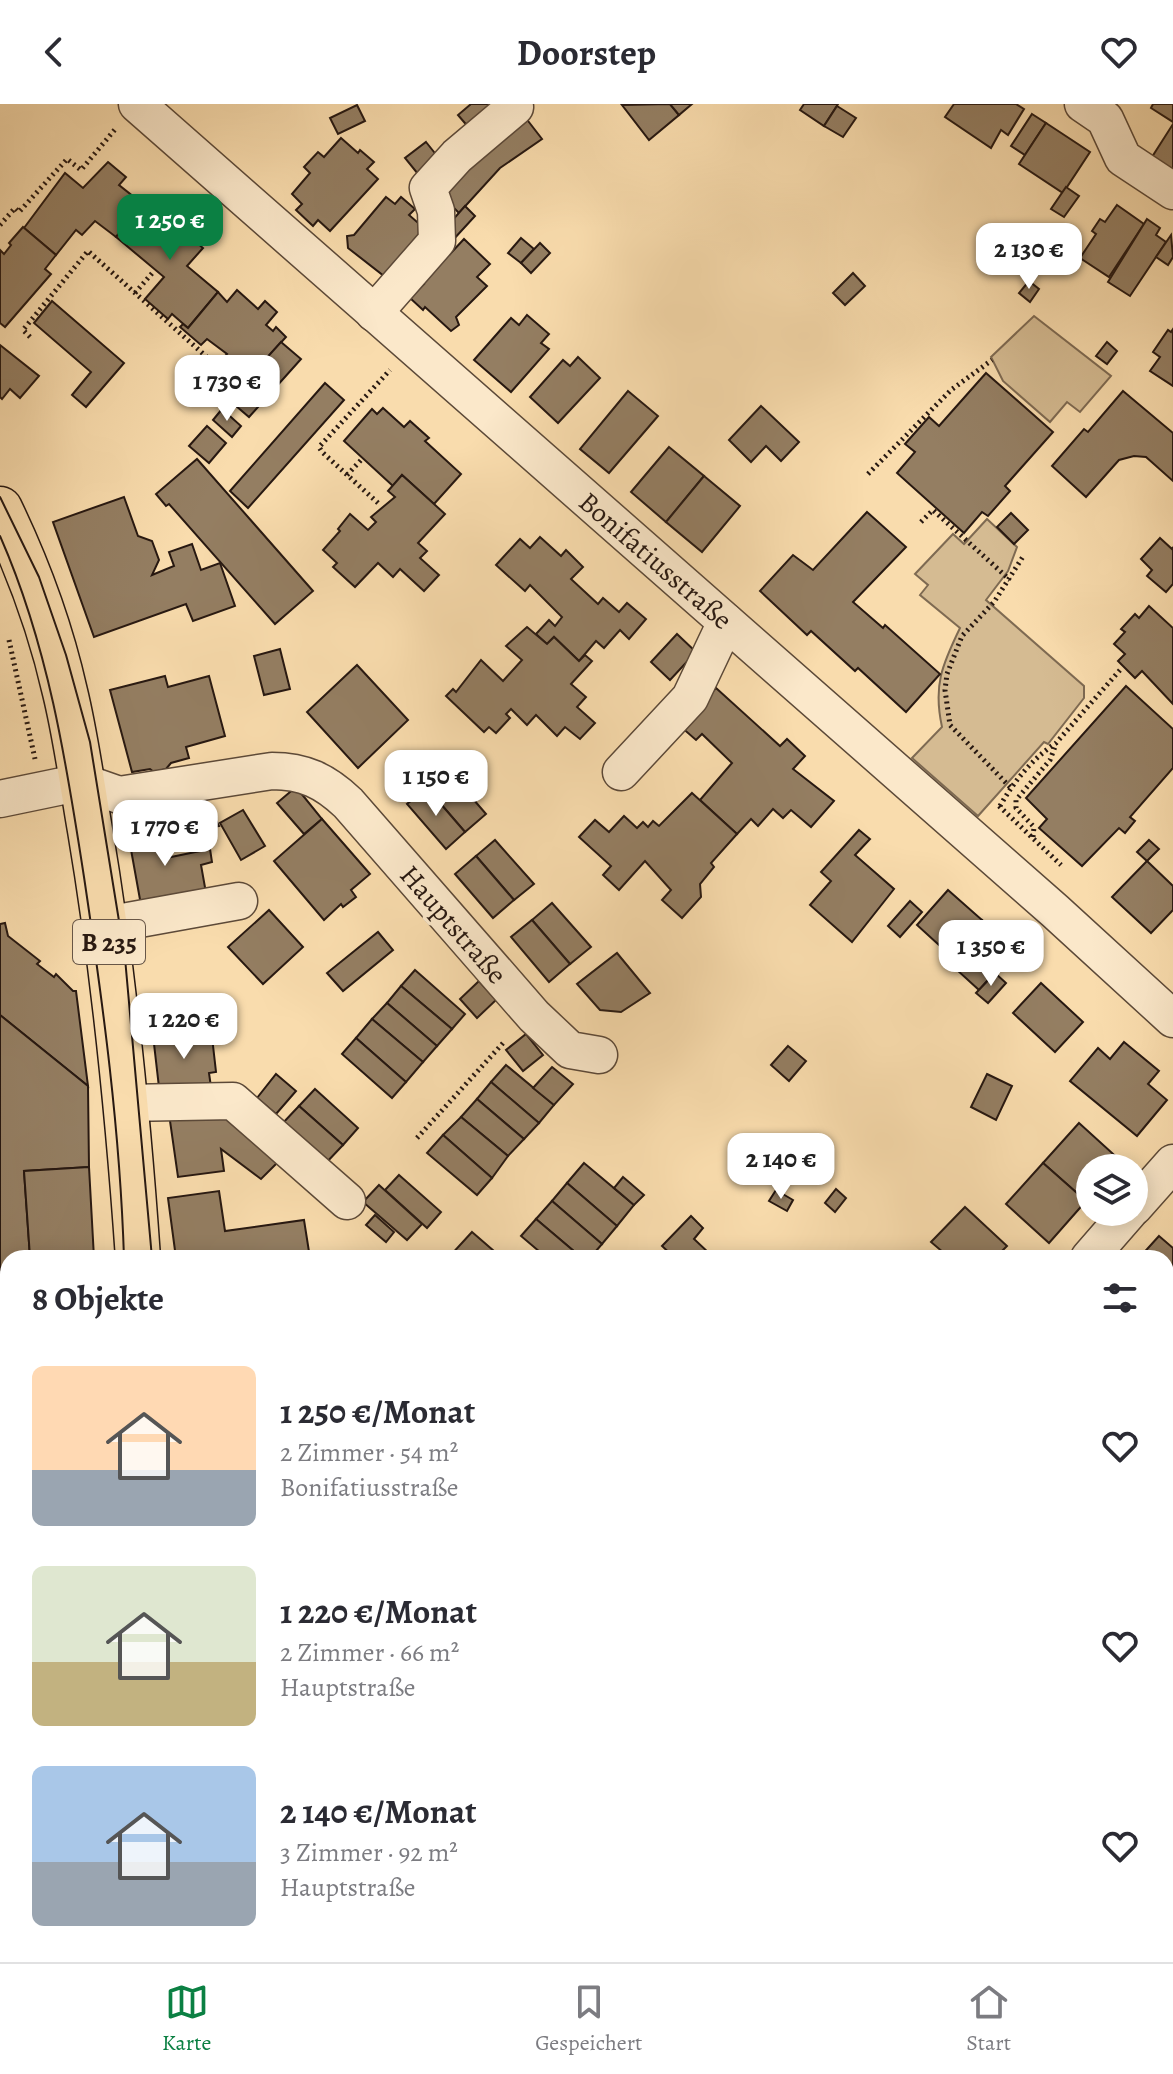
<!DOCTYPE html>
<html lang="de">
<meta charset="utf-8">
<style>
body{margin:0;font-family:Alegreya,serif;background:#f2f2f3;color:#2b2b33;height:100vh;display:flex;flex-direction:column;font-size:30px;white-space:nowrap}
*{box-sizing:border-box;margin:0}
p{font-size:26px;color:#7c7c81}
.icon{flex:none;width:44px;height:44px;fill:none;stroke:currentColor;stroke-width:2;stroke-linecap:round;stroke-linejoin:round}
.map{position:relative;flex:1;overflow:hidden}
.side{position:absolute;left:0px;top:1146px;width:1174px;height:712px;display:flex;flex-direction:column;background:#fff;border-radius:24px 24px 0 0;box-shadow:0 4px 20px #0003}
.side>*{flex:none}
.fabs{position:absolute;left:1076px;top:1050px;display:grid;gap:16px}
.fabs a{display:grid;place-items:center;width:72px;height:72px;border-radius:50%;background:#fff;box-shadow:0 4px 20px #0003;font-size:40px}
.price{position:absolute;translate:-50% -68px;padding:0 18px;border-radius:16px;background:#fff;color:#222;font-size:26px;line-height:52px;filter:drop-shadow(0 2px 4px #0008)}
.price::after{content:'';position:absolute;left:50%;top:48px;width:24px;height:18px;margin-left:-12px;background:inherit;clip-path:polygon(0 0,100% 0,50% 100%)}
.price.selected{background:#0b8043;color:#fff}
ul{padding:0;list-style:none}
li{display:flex;align-items:center;gap:24px;height:200px;padding:0 32px}
li span{display:grid;place-items:center;flex:none;width:224px;height:160px;border-radius:12px;color:#555}
li>.icon{margin-inline-start:auto}
span .icon{width:96px;height:96px;fill:#fffc;stroke-width:1}
li b{font-size:34px}
h2{display:flex;justify-content:space-between;align-items:center;height:96px;padding:0 32px;font-size:34px}
header{display:flex;justify-content:space-between;align-items:center;height:104px;padding:0 32px;background:#fff;font-size:36px;font-weight:600}
.tabs{display:flex;justify-content:space-around;align-items:center;height:112px;border-top:2px solid #e1e1e2;background:#fff;font-size:22px;color:#7c7c81}
.tabs a{display:grid;justify-items:center;gap:4px}
.tabs .selected{color:#0b8043}
.map>svg:first-child{display:block}
.green{fill:#d5bb92;stroke:#7e6a52;stroke-width:2}
.building{fill:#947e62;stroke:#271811;stroke-width:2}
.lines{fill:none;stroke-linecap:round;stroke-linejoin:round}
.minor-casing{stroke:#5c4938;stroke-width:39}
.major-casing{stroke:#271811;stroke-width:47}
.path{stroke:#271811;stroke-width:5;stroke-dasharray:2 4;stroke-linecap:butt}
.minor{stroke:#fbe8ca;stroke-width:36}
.major{stroke:#f9dcad;stroke-width:44}
.tram{stroke:#271811;stroke-width:2}
.labels{text-anchor:middle;stroke-width:7;stroke-linejoin:round;paint-order:stroke}
.shield{fill:#fbe8ca;stroke:#675648;stroke-width:2}
.shield-label{font-size:26px;font-weight:bold;fill:#271811}
.street-label{font-size:28px;fill:#271811;stroke:#fbe8ca}
</style>
<header><svg class="icon" aria-label="back" viewBox="0 0 24 24"><path d="M15 5l-7 7 7 7"/></svg>Doorstep<svg class="icon" aria-label="heart" viewBox="0 0 24 24"><path d="M12 20l-8-8c-3-5 5-10 8-4 3-6 11-1 8 4z"/></svg></header>
<div class="map">
<svg width="1173" height="1858" viewBox="0 0 1173 1858">
<rect width="100%" height="100%" fill="#f9dcad"/>
<filter id="stains"><feTurbulence type="fractalNoise" baseFrequency=".0025" numOctaves="4"/><feColorMatrix values="0 0 0 0 .2 0 0 0 0 .09 0 0 0 0 .02 0 0 0 .5 -.17"/></filter>
<radialGradient id="worn" r=".72"><stop offset=".6" stop-color="#630" stop-opacity="0"/><stop offset="1" stop-color="#630" stop-opacity=".3"/></radialGradient>
<g class="green">
<polygon points="1034,212 1111,272 1080,308 1067,298 1050,318 1003,277 991,253"/>
<path d="M987,415L1017,443L1008,467L986,496L1084,582V594L1048,640L1044,638L978,712L912,654L942,623C933,582 942,561 960,524L920,491L928,481L915,470L953,430L964,440Z"/>
<polygon points="1166,1615 1173,1619 1173,1858 254,1858 252,1850 1166,1850"/>
</g>
<g class="building">
<polygon points="471,0 501,0 470,25 458,11"/>
<polygon points="670,0 679,11 649,36 622,1"/>
<polygon points="670,0 692,0 679,11"/>
<polygon points="804,0 838,0 824,22 800,6"/>
<polygon points="954,0 1016,0 1024,5 1008,31 1001,26 991,44 945,13"/>
<polygon points="1153,0 1173,0 1173,18 1151,4"/>
<polygon points="357,1 365,17 338,30 330,14"/>
<polygon points="837,2 856,14 843,33 824,22"/>
<polygon points="1032,10 1046,19 1025,51 1011,42"/>
<polygon points="525,13 542,35 500,64 459,109 443,93 484,44"/>
<polygon points="1046,19 1090,48 1063,89 1019,60"/>
<polygon points="1173,20 1173,66 1152,53"/>
<polygon points="341,34 358,49 360,46 374,58 367,65 378,75 330,127 318,116 313,122 296,106 302,100 292,90 310,69 304,63 318,48 324,53"/>
<polygon points="426,38 438,53 418,70 405,54"/>
<polygon points="108,58 126,73 119,81 144,101 116,133 95,117 82,131 76,126 56,151 24,124 65,69 83,84"/>
<polygon points="1066,83 1079,92 1064,113 1051,105"/>
<polygon points="386,93 395,100 401,93 415,105 409,111 424,124 384,172 348,144 347,132 354,131"/>
<polygon points="147,98 164,113 172,104 198,126 191,134 203,144 187,162 218,188 188,224 172,210 168,215 145,195 164,173 116,133"/>
<polygon points="1117,101 1144,120 1109,173 1080,154 1096,130 1092,127 1100,115 1105,118"/>
<polygon points="465,102 475,112 452,137 442,128"/>
<polygon points="1147,115 1160,124 1156,131 1166,138 1130,192 1108,178"/>
<polygon points="23,123 56,151 45,165 51,170 5,223 0,219 0,146 4,150 11,141 9,139"/>
<polygon points="1171,131 1173,153 1168,161 1156,153"/>
<polygon points="521,134 534,145 521,159 508,149"/>
<polygon points="464,135 490,160 477,173 487,182 456,213 459,221 451,227 425,203 423,206 410,194 424,180 415,170 442,142 450,150"/>
<polygon points="540,139 550,149 531,169 521,159"/>
<polygon points="853,169 865,182 845,201 833,189"/>
<polygon points="1029,177 1039,185 1030,198 1019,189"/>
<polygon points="237,186 258,205 265,197 277,208 266,221 273,227 276,223 286,233 257,265 253,262 240,276 220,258 227,250 207,235 201,241 180,223 183,220 188,224 218,188 227,198"/>
<polygon points="52,197 124,259 86,303 72,291 91,268 34,219"/>
<polygon points="527,211 549,230 541,239 549,245 511,288 474,256 511,214 519,221"/>
<polygon points="1173,225 1173,282 1150,267 1160,253 1153,248 1168,226 1171,228"/>
<polygon points="281,238 301,255 249,313 229,296"/>
<polygon points="1107,238 1117,247 1107,260 1096,252"/>
<polygon points="0,241 39,272 20,294 10,285 2,295 0,293"/>
<polygon points="578,253 600,274 558,319 530,293 563,256 570,262"/>
<polygon points="986,269 1053,328 1005,382 1010,387 988,412 982,408 964,429 897,369 915,348 905,340 929,313 939,322"/>
<polygon points="325,279 344,296 248,404 230,387"/>
<polygon points="628,287 658,312 609,369 580,345"/>
<polygon points="1123,287 1173,329 1173,377 1146,353 1134,352 1119,356 1086,393 1052,362 1084,325 1088,328"/>
<polygon points="761,302 799,338 781,357 766,342 751,358 729,336"/>
<polygon points="383,304 404,323 410,317 429,334 425,337 461,370 434,400 402,371 393,382 344,337 372,305 377,310"/>
<polygon points="222,305 241,322 232,333 213,316"/>
<polygon points="207,322 226,339 209,359 189,342"/>
<polygon points="669,343 704,372 666,418 631,388"/>
<polygon points="197,355 313,487 275,520 169,400 166,402 156,390"/>
<polygon points="402,371 445,410 418,439 427,447 420,454 439,471 424,487 400,465 393,473 378,459 355,483 333,463 337,459 323,446 340,427 338,425 350,410 368,426 376,418 371,413 395,393 388,387"/>
<polygon points="704,372 740,402 702,448 666,418"/>
<polygon points="124,393 138,432 152,437 159,456 152,471 174,462 169,448 192,440 201,466 220,459 235,502 193,517 186,500 94,533 53,418"/>
<polygon points="867,408 906,443 853,498 883,524 885,521 940,570 906,608 858,564 855,567 811,527 807,531 760,487 793,451 813,466"/>
<polygon points="1011,409 1028,426 1014,440 997,423"/>
<polygon points="540,433 561,452 566,446 583,463 571,475 598,500 603,494 619,508 627,499 646,515 629,535 620,526 604,544 596,537 579,557 554,533 547,540 536,530 549,516 555,522 562,513 530,481 525,487 496,461 520,435 530,444"/>
<polygon points="1160,434 1172,445 1173,443 1173,480 1166,488 1147,472 1152,466 1141,455"/>
<polygon points="1149,502 1173,524 1173,600 1142,567 1135,574 1118,557 1125,550 1114,540 1125,528 1121,525 1135,510 1139,514"/>
<polygon points="527,523 547,540 554,533 579,557 585,551 592,557 571,580 586,593 577,603 595,619 580,635 565,623 557,632 536,611 527,621 511,605 506,610 510,614 496,629 489,623 484,628 446,592 453,585 456,588 481,556 503,577 522,556 506,542"/>
<polygon points="677,530 696,548 670,576 651,558"/>
<polygon points="280,545 290,585 264,591 254,552"/>
<polygon points="357,561 408,616 358,664 307,608"/>
<polygon points="165,572 168,583 209,572 225,632 186,643 189,654 171,659 166,665 154,668 150,665 132,668 110,586"/>
<polygon points="1126,582 1173,625 1173,664 1130,713 1135,717 1125,729 1119,724 1082,762 1039,724 1047,715 1026,694"/>
<polygon points="716,584 780,642 787,635 805,652 793,665 834,697 811,723 791,706 783,714 773,705 758,722 751,715 737,730 700,696 732,659 702,630 696,636 680,622"/>
<polygon points="448,666 486,710 465,728 427,684"/>
<polygon points="296,683 322,715 304,730 277,699"/>
<polygon points="427,684 465,728 446,745 407,700"/>
<polygon points="692,689 737,730 711,759 714,763 700,780 701,793 682,814 662,796 671,786 645,757 619,786 603,771 611,762 579,733 595,716 609,728 624,712 637,724 643,718 648,723 653,717 659,722"/>
<polygon points="202,690 219,722 202,725 192,709 182,711 176,695"/>
<polygon points="243,706 265,742 241,756 220,719"/>
<polygon points="322,715 370,770 351,786 356,793 343,803 341,800 324,816 274,757"/>
<polygon points="166,722 171,753 210,745 212,758 201,761 206,789 141,801 128,729"/>
<polygon points="859,726 870,735 855,751 894,785 852,838 810,801 831,777 821,768"/>
<polygon points="495,736 534,780 514,796 476,752"/>
<polygon points="1149,736 1159,745 1147,757 1137,748"/>
<polygon points="476,752 514,796 493,814 455,770"/>
<polygon points="1147,757 1173,782 1173,806 1151,829 1112,793"/>
<polygon points="948,786 982,816 950,851 917,821"/>
<polygon points="910,797 922,808 900,833 888,822"/>
<polygon points="552,799 591,843 570,860 532,816"/>
<polygon points="269,806 303,843 263,880 228,843"/>
<polygon points="532,816 570,860 549,878 511,833"/>
<polygon points="982,816 1015,846 979,886 957,866 961,861 950,851"/>
<polygon points="5,819 8,832 40,857 37,860 54,873 56,870 73,887 76,887 88,982 0,911 0,820"/>
<polygon points="378,828 393,846 343,887 327,869"/>
<polygon points="617,849 650,889 621,908 600,906 577,880"/>
<polygon points="415,866 465,910 452,925 401,882"/>
<polygon points="995,869 1006,879 988,899 976,889"/>
<polygon points="479,877 496,896 477,914 460,895"/>
<polygon points="1041,879 1083,918 1055,948 1013,909"/>
<polygon points="401,882 452,925 437,942 387,899"/>
<polygon points="387,899 437,942 423,958 372,915"/>
<polygon points="0,911 88,982 89,1063 24,1067 30,1153 40,1154 8,1154 8,1241 0,1251"/>
<polygon points="372,915 423,958 406,978 356,934"/>
<polygon points="211,924 216,968 209,969 211,983 160,992 153,931"/>
<polygon points="526,930 543,951 523,967 506,946"/>
<polygon points="356,934 406,978 392,994 342,950"/>
<polygon points="1124,938 1159,967 1148,980 1167,996 1137,1032 1070,977 1098,944 1110,955"/>
<polygon points="788,942 806,957 789,977 771,961"/>
<polygon points="506,961 554,1001 539,1019 491,978"/>
<polygon points="552,963 573,980 554,1001 533,984"/>
<polygon points="276,970 296,987 276,1010 257,994"/>
<polygon points="987,970 1012,982 996,1016 971,1003"/>
<polygon points="491,978 539,1019 524,1035 477,995"/>
<polygon points="315,985 358,1024 343,1041 299,1002"/>
<polygon points="477,995 524,1035 508,1052 461,1013"/>
<polygon points="299,1002 343,1041 324,1061 281,1021"/>
<polygon points="223,1005 283,1053 261,1075 221,1045 224,1067 178,1073 169,1010"/>
<polygon points="461,1013 508,1052 492,1074 443,1031"/>
<polygon points="1079,1019 1122,1058 1117,1064 1090,1064 1090,1093 1086,1097 1043,1059"/>
<polygon points="443,1031 492,1074 477,1091 427,1049"/>
<polygon points="584,1059 634,1101 617,1122 567,1079"/>
<polygon points="1043,1059 1086,1097 1049,1139 1006,1100"/>
<polygon points="89,1063 94,1154 30,1153 24,1067"/>
<polygon points="399,1071 441,1108 427,1124 385,1086"/>
<polygon points="623,1073 644,1091 634,1101 614,1084"/>
<polygon points="567,1079 617,1122 602,1140 552,1097"/>
<polygon points="379,1081 422,1120 407,1136 363,1098"/>
<polygon points="836,1085 846,1094 835,1108 825,1099"/>
<polygon points="776,1086 793,1096 787,1107 769,1097"/>
<polygon points="219,1087 225,1127 304,1116 310,1154 176,1154 168,1094"/>
<polygon points="552,1097 602,1140 590,1154 582,1154 536,1115"/>
<polygon points="965,1103 1007,1142 995,1154 939,1154 944,1149 931,1138"/>
<polygon points="375,1111 394,1128 386,1138 366,1121"/>
<polygon points="691,1112 703,1124 694,1135 711,1151 708,1154 675,1154 662,1142"/>
<polygon points="536,1115 582,1154 547,1154 521,1132"/>
<polygon points="472,1128 502,1154 449,1153"/>
<polygon points="1159,1132 1173,1144 1173,1194 1166,1202 1166,1154 1139,1154"/>
<polygon points="1171,1502 1173,1503 1172,1536 1166,1533 1166,1512"/>
<polygon points="2,1532 8,1544 8,1576 0,1580 0,1534"/>
<polygon points="1173,1534 1173,1556 1166,1552"/>
<polygon points="8,1658 8,1684 7,1684 0,1659"/>
<polygon points="7,1684 8,1709 0,1711 0,1686"/>
<polygon points="104,1850 169,1850 136,1858 106,1858"/>
<polygon points="613,1850 638,1850 632,1858 623,1858"/>
</g>
<g class="lines">
<defs>
<g id="minor">
<polyline points="137,0 1055,807 1173,915"/>
<polyline points="1083,0 1105,15 1123,54 1173,87"/>
<polyline points="374,209 437,137 436,107 428,84 457,52 515,3"/>
<polyline points="621,668 690,594 726,518"/>
<path d="M0,695L82,678L119,691L272,667C304,667 325,677 348,699L534,912L570,946L599,951"/>
<polyline points="106,821 239,797"/>
<polyline points="125,999 233,997 347,1097"/>
<polyline points="1134,1103 1173,1059"/>
<polyline points="1089,1154 1129,1108"/>
<polyline points="0,1503 8,1499"/>
<polyline points="1166,1598 1173,1601"/>
</g>
<g id="major">
<path d="M0,405C28,463 51,526 65,588C76,633 82,680 90,726C114,868 128,1010 138,1154"/>
<polyline points="215,1850 217,1858"/>
</g>
</defs>
<use href="#minor" class="minor-casing"/>
<use href="#major" class="major-casing"/>
<g class="path">
<polyline points="0,121 15,104 19,108 67,55 81,66 117,23"/>
<polyline points="135,189 154,167"/>
<polyline points="30,233 23,226 88,147 228,272"/>
<polyline points="868,370 951,286 992,256"/>
<polyline points="347,371 362,355"/>
<polyline points="378,399 322,348 319,343 390,266"/>
<polyline points="921,418 933,406 1010,476"/>
<polyline points="9,536 35,655"/>
<polyline points="1010,683 950,621 945,586 947,570 962,532 994,498 1024,451"/>
<polyline points="999,702 1061,761"/>
<path d="M1000,702C1014,677 1032,655 1056,639L1120,566"/>
<polyline points="1033,733 1034,723 1016,704 1016,696 1050,656 1056,640"/>
<polyline points="417,1034 504,938"/>
<polyline points="1166,1766 1173,1769"/>
<polyline points="371,1850 382,1858"/>
<polyline points="515,1850 525,1858"/>
<polyline points="671,1850 682,1858"/>
<polyline points="732,1850 742,1858"/>
<polyline points="804,1850 818,1858"/>
<polyline points="944,1850 959,1858"/>
<polyline points="349,1858 356,1850"/>
<polyline points="610,1858 612,1855"/>
<polyline points="653,1858 660,1850"/>
<polyline points="867,1858 872,1850"/>
<polyline points="1018,1858 1022,1850"/>
</g>
<use href="#minor" class="minor"/>
<use href="#major" class="major"/>
<g class="tram">
<polyline points="0,393 39,473 66,551 90,638 125,854 152,1154"/>
<path d="M0,432C48,541 66,656 84,773C103,900 120,1026 124,1154"/>
<polyline points="208,1850 209,1858"/>
<polyline points="224,1850 225,1858"/>
</g>
</g>
<g class="labels">
<rect class="shield" x="73" y="816" width="72" height="44" rx="6"/>
<g class="shield-label">
<text x="109" y="847">B 235</text>
</g>
<g class="street-label">
<text transform="translate(656 456) rotate(41)" y="10">Bonifatiusstraße</text>
<text transform="translate(454 820) rotate(49)" y="10">Hauptstraße</text>
</g>
</g>
<rect width="100%" height="100%" filter="url(#stains)"/>
<rect width="100%" height="100%" fill="url(#worn)"/>
</svg>
<div class="fabs">
<a><svg class="icon" aria-label="layers" viewBox="0 0 24 24"><path d="M12 4l9 5-9 5-9-5zM3 14l9 5 9-5"/></svg></a>
</div>
<b class="price selected" style="left:170px;top:158px">1 250 €</b>
<b class="price" style="left:1029px;top:187px">2 130 €</b>
<b class="price" style="left:227px;top:319px">1 730 €</b>
<b class="price" style="left:436px;top:714px">1 150 €</b>
<b class="price" style="left:165px;top:764px">1 770 €</b>
<b class="price" style="left:991px;top:884px">1 350 €</b>
<b class="price" style="left:184px;top:957px">1 220 €</b>
<b class="price" style="left:781px;top:1097px">2 140 €</b>
<section class="side">
<h2>8 Objekte<svg class="icon" aria-label="filters" viewBox="0 0 24 24"><path d="M4 7h16M4 17h16"/><circle cx="9" cy="7" r="2"/><circle cx="15" cy="17" r="2"/></svg></h2>
<ul>
<li><span style="background:linear-gradient(#ffd9b3 65%,#9aa5b1 0)"><svg class="icon" aria-label="home" viewBox="0 0 24 24"><path d="M3 11l9-7 9 7M6 9v11h12V9"/></svg></span><div><b>1 250 €/Monat</b><p>2 Zimmer · 54 m²</p><p>Bonifatiusstraße</p></div><svg class="icon" aria-label="heart" viewBox="0 0 24 24"><path d="M12 20l-8-8c-3-5 5-10 8-4 3-6 11-1 8 4z"/></svg></li>
<li><span style="background:linear-gradient(#dfe7d0 60%,#c2b280 0)"><svg class="icon" aria-label="home" viewBox="0 0 24 24"><path d="M3 11l9-7 9 7M6 9v11h12V9"/></svg></span><div><b>1 220 €/Monat</b><p>2 Zimmer · 66 m²</p><p>Hauptstraße</p></div><svg class="icon" aria-label="heart" viewBox="0 0 24 24"><path d="M12 20l-8-8c-3-5 5-10 8-4 3-6 11-1 8 4z"/></svg></li>
<li><span style="background:linear-gradient(#a9c7e8 60%,#9aa5b1 0)"><svg class="icon" aria-label="home" viewBox="0 0 24 24"><path d="M3 11l9-7 9 7M6 9v11h12V9"/></svg></span><div><b>2 140 €/Monat</b><p>3 Zimmer · 92 m²</p><p>Hauptstraße</p></div><svg class="icon" aria-label="heart" viewBox="0 0 24 24"><path d="M12 20l-8-8c-3-5 5-10 8-4 3-6 11-1 8 4z"/></svg></li>
</ul>
</section>
</div>
<nav class="tabs">
<a class="selected"><svg class="icon" aria-label="map" viewBox="0 0 24 24"><path d="M3 6l6-2 6 2 6-2v14l-6 2-6-2-6 2zM9 4v14M15 6v14"/></svg>Karte</a>
<a><svg class="icon" aria-label="saved" viewBox="0 0 24 24"><path d="M7 4h10v16l-5-4-5 4z"/></svg>Gespeichert</a>
<a><svg class="icon" aria-label="home" viewBox="0 0 24 24"><path d="M3 11l9-7 9 7M6 9v11h12V9"/></svg>Start</a>
</nav>
